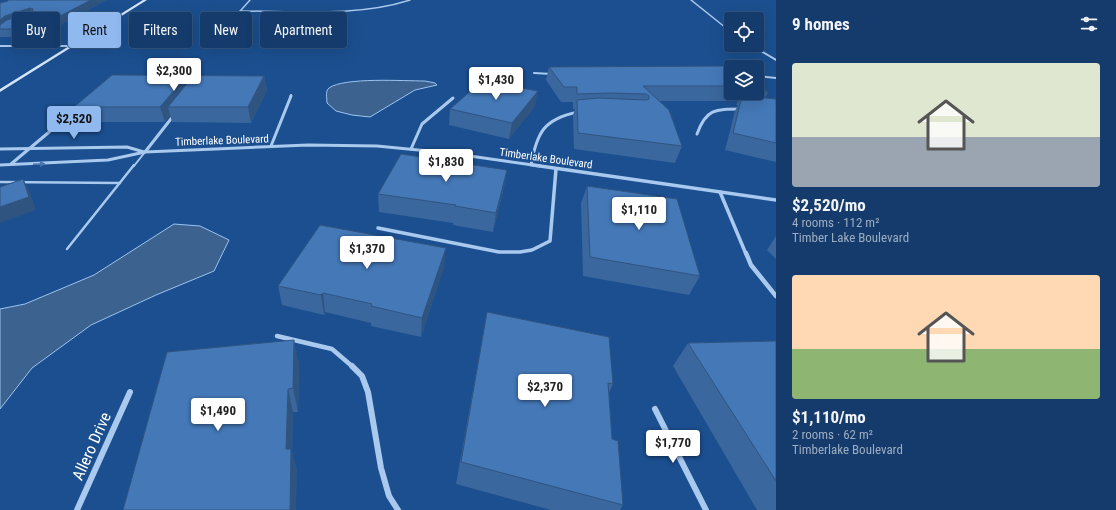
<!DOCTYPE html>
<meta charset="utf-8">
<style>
body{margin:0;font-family:"Roboto Condensed",sans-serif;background:#214673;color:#f1f3f6;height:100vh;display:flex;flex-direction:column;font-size:15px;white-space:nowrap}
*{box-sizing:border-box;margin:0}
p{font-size:13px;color:#9dadc1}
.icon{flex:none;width:22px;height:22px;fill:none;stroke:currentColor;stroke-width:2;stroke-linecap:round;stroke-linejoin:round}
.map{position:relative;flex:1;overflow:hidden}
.sheet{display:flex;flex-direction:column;background:#143b6b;width:340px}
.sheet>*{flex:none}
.banner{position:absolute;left:12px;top:12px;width:380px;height:36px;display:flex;gap:8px}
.fabs{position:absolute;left:724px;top:12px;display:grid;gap:8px}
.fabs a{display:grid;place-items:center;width:40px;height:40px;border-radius:4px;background:#143b6b;box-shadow:0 4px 16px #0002,0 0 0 1px #33557e;font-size:20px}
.price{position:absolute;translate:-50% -34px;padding:0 9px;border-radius:4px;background:#fff;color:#222;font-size:13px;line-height:26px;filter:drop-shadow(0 1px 2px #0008)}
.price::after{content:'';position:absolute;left:50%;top:24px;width:12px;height:9px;margin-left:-6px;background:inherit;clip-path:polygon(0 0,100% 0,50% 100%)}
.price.active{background:#90b9f0;color:#111}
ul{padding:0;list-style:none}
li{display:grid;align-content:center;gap:8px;height:212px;padding:0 16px}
li span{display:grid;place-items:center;height:124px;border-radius:4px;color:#555}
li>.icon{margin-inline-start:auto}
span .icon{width:72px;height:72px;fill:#fffc;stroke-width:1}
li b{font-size:17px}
h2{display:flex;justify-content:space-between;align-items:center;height:48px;padding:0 16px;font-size:17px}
.pill{padding:0 14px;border-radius:4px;background:#143b6b;box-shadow:0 4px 16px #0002,0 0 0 1px #33557e;font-size:14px;line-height:36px}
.pill.active{background:#90b9f0;color:#111}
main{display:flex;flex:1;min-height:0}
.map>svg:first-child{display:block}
.water{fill:#3c6290;stroke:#9cc4f0}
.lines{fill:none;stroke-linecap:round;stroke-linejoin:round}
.service-far1{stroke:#a9c9ee;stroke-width:2}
.service{stroke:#a9c9ee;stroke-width:2.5}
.minor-far5{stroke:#a9c9ee;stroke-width:1.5}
.minor-far4{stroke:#a9c9ee;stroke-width:2}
.minor-far3{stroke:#a9c9ee;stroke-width:3}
.minor-far2{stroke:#a9c9ee;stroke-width:3.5}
.minor-far1{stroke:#a9c9ee;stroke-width:4.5}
.minor{stroke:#a9c9ee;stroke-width:6}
.secondary{fill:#d6e6fa;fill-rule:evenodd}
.wall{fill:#3a679d}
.shaded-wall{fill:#305480}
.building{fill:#4478b7;stroke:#305480}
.oneway{fill:#4674ac}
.labels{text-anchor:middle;stroke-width:3.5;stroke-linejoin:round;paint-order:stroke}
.far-street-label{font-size:11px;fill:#fff;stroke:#1b4f8f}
.near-street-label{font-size:16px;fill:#fff;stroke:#1b4f8f}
</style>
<main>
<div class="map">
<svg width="776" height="510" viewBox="0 0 776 510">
<rect width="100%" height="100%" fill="#1b4f8f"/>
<g class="water">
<path d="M425,81L435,83L437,85L415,90L370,117L352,115L336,111L327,103C327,98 325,91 329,88C344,77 405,81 425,81Z"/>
<polygon points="174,224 200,226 229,240 214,271 156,295 91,325 32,368 0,409 0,309 25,304 94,275"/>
</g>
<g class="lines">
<polyline class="service-far1" points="134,166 145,152"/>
<g class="service">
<polyline points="0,182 120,183"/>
<polyline points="67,249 134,165"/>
</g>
<g class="minor-far5">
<polyline points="691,0 731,32"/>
<path d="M240,11C295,11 358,17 410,0"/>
<polyline points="224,36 226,27 250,0"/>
</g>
<g class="minor-far4">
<polyline points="751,45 776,60"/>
<polyline points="0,46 69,46"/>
<polyline points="534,73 552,74"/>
<polyline points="757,76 776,78"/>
<polyline points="290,97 291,95"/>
</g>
<g class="minor-far3">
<path d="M697,134C706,109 715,109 740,109"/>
<polyline points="271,146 291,96"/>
<polyline points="0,149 127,147 144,152"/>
<polyline points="411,149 422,124 453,98"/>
<polyline points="145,152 174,115"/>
<polyline points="11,164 79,107"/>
<polyline points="0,165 108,160 145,152 308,145 377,146 449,153 540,166"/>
<path d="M531,165C537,132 544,119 578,112"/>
</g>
<g class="minor-far2">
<polyline points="533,165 776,200"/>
<polyline points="720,192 746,254"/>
<polyline points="378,228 499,252 520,252 532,250 550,241 556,169"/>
</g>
<g class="minor-far1">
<polyline points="746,253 751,265 776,296"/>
<polyline points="277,336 332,349 353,367"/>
</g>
<g class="minor">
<polyline points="352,366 362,376 368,392 381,468 389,496 398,510"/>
<polyline points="655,409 706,510"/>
<polyline points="77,510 130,392"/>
</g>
<polygon class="secondary" points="143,0 147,0 0,92 0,89"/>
</g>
<g class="wall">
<polygon points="8,0 106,0 46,33 43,33 34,37 0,37 0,3 8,1"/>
<polygon points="549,67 731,68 731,93 757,93 757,85 768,92 765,98 776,99 776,162 725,150 735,111 738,105 736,105 738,101 659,101 682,146 675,163 574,149 573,115 575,109 573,109 573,102 561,102 546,80"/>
<polygon points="112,75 264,76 267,90 251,123 172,122 170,115 165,122 80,122 74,107"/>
<polygon points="535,106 509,139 449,125 450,109"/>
<polygon points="507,170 504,187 493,232 453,225 453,223 379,212 378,194"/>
<polygon points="587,186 700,276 689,295 583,276 581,203"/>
<polygon points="776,236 776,259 767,250"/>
<polygon points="444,267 421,337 371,326 371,323 325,312 324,315 282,305 278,286"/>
<polygon points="487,312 613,384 609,393 612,439 623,505 620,510 551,510 456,484"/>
<polygon points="776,341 776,510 757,510 673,366 688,343"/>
<polygon points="299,363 298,412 293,412 292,452 297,471 123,510"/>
</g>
<g class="shaded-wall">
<polygon points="91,0 106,0 46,33 43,25"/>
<polygon points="30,8 34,15 0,29 0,20 5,16"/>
<polygon points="39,25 43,33 34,37 30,29"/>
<polygon points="264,76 267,90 251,123 248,107"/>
<polygon points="187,77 191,92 168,107 170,115 165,122 160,107 183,80"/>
<polygon points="538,91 535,106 509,139 512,123"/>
<polygon points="507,170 504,187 493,232 496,213"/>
<polygon points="23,179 30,192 36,210 0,223 0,207"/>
<polygon points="446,248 444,267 421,337 422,318"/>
<polygon points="323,293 325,312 324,315 321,295"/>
<polygon points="294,340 299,363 298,412 293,388"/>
<polygon points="288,389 293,412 292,452 297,471 296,510 290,510 286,449"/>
</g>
<g class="building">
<polygon points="8,0 91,0 43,25 39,25 30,29 0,29 0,25 7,20 32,12 33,9 30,8 5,16 0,20 0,3 8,1"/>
<polygon points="727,66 731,68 731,86 643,86 669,110 682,146 578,133 577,100 598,98 646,100 649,99 649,96 646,94 611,93 577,94 577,87 564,87 549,67"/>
<polygon points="112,75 264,76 248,107 168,107 189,81 189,78 187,77 183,80 160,107 74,107"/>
<polygon points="482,81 538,91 512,123 450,109"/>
<polygon points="757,85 768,92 757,91"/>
<polygon points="742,96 757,97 776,99 776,143 733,133"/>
<polygon points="401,154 507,170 496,213 455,206 456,205 378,194"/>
<polygon points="23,179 29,197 0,207 0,187"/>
<polygon points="587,186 677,199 700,276 590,257"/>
<polygon points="320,225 446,248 422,318 371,306 372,304 323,293 321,295 278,286"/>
<polygon points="487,312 609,337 613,384 608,383 612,439 618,441 623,505 461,462"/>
<polygon points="294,340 293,388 288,389 286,449 291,449 290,510 123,510 167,352"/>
<polygon points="776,341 776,481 688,343"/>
</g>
<defs><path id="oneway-solid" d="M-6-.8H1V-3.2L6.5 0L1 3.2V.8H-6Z"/></defs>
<use class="oneway" href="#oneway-solid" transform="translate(39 164) rotate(-3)"/>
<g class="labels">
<g class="far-street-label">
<text transform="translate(222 140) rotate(-2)" y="4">Timberlake Boulevard</text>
<text transform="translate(546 158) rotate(8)" y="4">Timberlake Boulevard</text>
</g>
<g class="near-street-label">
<text transform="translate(91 446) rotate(-66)" y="6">Allero Drive</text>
</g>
</g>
</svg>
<div class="fabs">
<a><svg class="icon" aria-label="locate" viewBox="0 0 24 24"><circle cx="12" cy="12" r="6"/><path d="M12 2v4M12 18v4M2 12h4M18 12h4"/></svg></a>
<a><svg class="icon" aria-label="layers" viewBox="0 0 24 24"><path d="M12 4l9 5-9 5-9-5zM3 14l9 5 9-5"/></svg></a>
</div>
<b class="price" style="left:174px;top:92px">$2,300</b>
<b class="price" style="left:496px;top:101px">$1,430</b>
<b class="price active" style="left:74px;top:140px">$2,520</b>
<b class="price" style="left:446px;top:183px">$1,830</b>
<b class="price" style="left:639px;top:231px">$1,110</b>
<b class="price" style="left:367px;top:270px">$1,370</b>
<b class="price" style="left:545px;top:408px">$2,370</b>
<b class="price" style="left:218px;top:432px">$1,490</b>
<b class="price" style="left:673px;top:464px">$1,770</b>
<div class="banner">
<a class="pill">Buy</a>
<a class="pill active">Rent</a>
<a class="pill">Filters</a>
<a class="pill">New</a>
<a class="pill">Apartment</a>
</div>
</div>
<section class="sheet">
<h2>9 homes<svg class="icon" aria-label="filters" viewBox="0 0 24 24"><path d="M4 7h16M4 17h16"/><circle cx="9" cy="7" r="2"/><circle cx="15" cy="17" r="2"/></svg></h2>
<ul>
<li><span style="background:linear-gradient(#dfe7d0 60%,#9aa5b1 0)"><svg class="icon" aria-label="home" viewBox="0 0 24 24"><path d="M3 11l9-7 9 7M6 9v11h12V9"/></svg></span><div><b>$2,520/mo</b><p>4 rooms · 112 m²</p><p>Timber Lake Boulevard</p></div></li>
<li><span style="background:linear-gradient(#ffd9b3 60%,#8fb573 0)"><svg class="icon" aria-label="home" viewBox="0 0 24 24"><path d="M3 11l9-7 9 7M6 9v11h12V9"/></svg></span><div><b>$1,110/mo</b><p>2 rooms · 62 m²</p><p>Timberlake Boulevard</p></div></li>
</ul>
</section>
</main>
